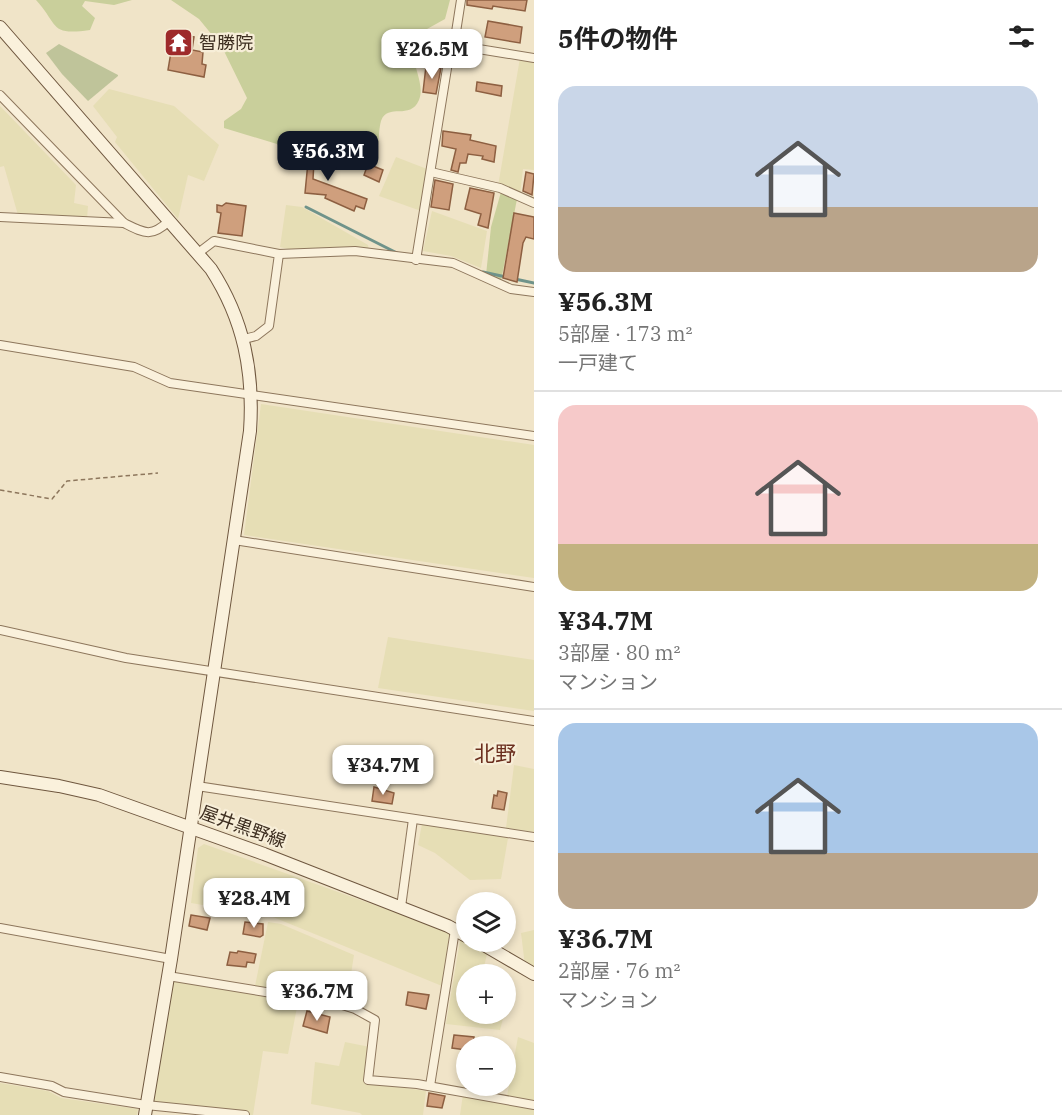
<!DOCTYPE html>
<html lang="ja">
<meta charset="utf-8">
<style>
body{margin:0;font-family:"IBM Plex Serif","Noto Sans JP",serif;background:#f2f2f2;color:#222;height:100vh;display:flex;flex-direction:column;font-size:22px;white-space:nowrap}
*{box-sizing:border-box;margin:0}
p{font-size:20px;color:#767676}
.icon{flex:none;width:33px;height:33px;fill:none;stroke:currentColor;stroke-width:2;stroke-linecap:round;stroke-linejoin:round}
.map{position:relative;flex:1;overflow:hidden}
.sheet{display:flex;flex-direction:column;background:#fff;width:528px}
.sheet>*{flex:none}
.buttons{position:absolute;left:456px;top:892px;display:grid;gap:12px}
.buttons a{display:grid;place-items:center;width:60px;height:60px;border-radius:50%;background:#fff;box-shadow:0 3px 9px #0003;font-size:30px}
.price{position:absolute;translate:-50% -51px;padding:0 14px;border-radius:12px;background:#fff;color:#222;font-size:20px;line-height:39px;filter:drop-shadow(0 2px 3px #0008)}
.price::after{content:'';position:absolute;left:50%;top:36px;width:18px;height:14px;margin-left:-9px;background:inherit;clip-path:polygon(0 0,100% 0,50% 100%)}
.price.active{background:#111827;color:#fff}
ul{padding:0;list-style:none}
li{display:grid;align-content:center;gap:12px;height:318px;padding:0 24px}
li+li{border-top:2px solid #e0e0e0}
li span{display:grid;place-items:center;height:186px;border-radius:18px;color:#555}
li>.icon{margin-inline-start:auto}
span .icon{width:108px;height:108px;fill:#fffc;stroke-width:1}
li b{font-size:26px}
h2{display:flex;justify-content:space-between;align-items:center;height:72px;padding:0 24px;font-size:26px}
main{display:flex;flex:1;min-height:0}
.map>svg:first-child{display:block}
.farmland{fill:#e6deb5}
.green{fill:#c9cf9b}
.cemetery{fill:#bfc49a}
.lines{fill:none;stroke-linecap:round;stroke-linejoin:round}
.stream{stroke:#6f938a;stroke-width:3}
.building{fill:#cf9f7d;stroke:#8d5f41;stroke-width:1.5}
.street-casing{stroke:#8d765c;stroke-width:10}
.secondary-casing{stroke:#6f573f;stroke-width:14}
.path{stroke:#8d765c;stroke-width:1.5;stroke-dasharray:4.5 3;stroke-linecap:butt}
.street{stroke:#faf1dc;stroke-width:8}
.secondary{stroke:#faf1dc;stroke-width:12}
.labels{text-anchor:middle;stroke-width:4.5;stroke-linejoin:round;paint-order:stroke}
.poi-label{font-size:18px;fill:#3d2e20;stroke:#f7eed8;text-anchor:start}
.street-label{font-size:18px;fill:#3d2e20;stroke:#f7eed8}
.quarter-label{font-size:21px;fill:#6b2e1e;stroke:#f7eed8}
</style>
<main>
<div class="map">
<svg width="534" height="1115" viewBox="0 0 534 1115">
<rect width="100%" height="100%" fill="#f0e4c8"/>
<g class="farmland">
<polygon points="520,58 534,61 534,170 523,169 520,195 498,186"/>
<polygon points="109,89 174,106 219,145 204,181 188,175 178,219 115,142 117,137 93,106"/>
<polygon points="0,106 76,185 74,203 88,206 87,219 18,215 4,166 0,167"/>
<polygon points="396,157 427,169 421,211 379,196"/>
<polygon points="286,205 302,207 368,245 369,251 296,251 280,247"/>
<polygon points="432,211 487,231 481,268 451,256 423,251"/>
<polygon points="261,404 534,445 534,578 244,535"/>
<polygon points="388,637 534,660 534,711 378,688"/>
<polygon points="514,765 534,769 534,832 506,828"/>
<polygon points="422,824 508,838 501,879 470,880 435,853 418,845"/>
<polygon points="204,844 450,932 442,986 273,917 191,903 198,848"/>
<polygon points="268,922 281,924 354,955 351,974 340,973 334,999 302,990 286,991 255,986"/>
<polygon points="534,930 534,971 525,966 521,933"/>
<polygon points="461,935 466,938 466,942 474,942 488,950 482,975 466,975 466,1014 501,1014 504,1015 500,1030 446,1024"/>
<polygon points="172,981 298,1002 288,1054 263,1051 253,1115 227,1115 156,1104 152,1100"/>
<polygon points="518,1037 534,1043 534,1101 507,1096"/>
<polygon points="345,1042 370,1047 365,1082 426,1091 423,1115 362,1115 360,1113 311,1104 315,1062 339,1066"/>
<polygon points="0,1083 48,1091 61,1098 138,1109 137,1115 0,1115"/>
<polygon points="463,1094 534,1107 534,1115 460,1115"/>
</g>
<g class="green">
<path d="M36,0H132L114,5L85,1L82,6L95,18L90,30C49,36 59,25 36,0Z"/>
<path d="M171,0H450L445,19L427,29L414,53C413,68 425,85 419,100C410,121 388,102 381,121C379,128 379,138 378,145L372,149C357,147 344,138 329,142C316,146 304,161 291,160L277,144L224,128V121L241,109L247,98L222,47L199,19Z"/>
<polygon points="501,192 517,199 501,281 486,275 491,227"/>
</g>
<polygon class="cemetery" points="59,44 118,75 118,76 88,101 62,74 46,53"/>
<g class="lines">
<g class="stream">
<polyline points="306,207 397,253"/>
<polyline points="483,272 506,277"/>
<polyline points="515,279 534,283"/>
</g>
</g>
<g class="building">
<polygon points="467,0 527,0 525,11 493,6 492,9 467,5"/>
<polygon points="488,21 522,27 520,43 485,37"/>
<polygon points="174,34 194,37 192,50 203,52 202,64 206,65 204,77 168,70"/>
<polygon points="426,66 441,68 436,94 423,92"/>
<polygon points="477,82 502,86 501,96 476,91"/>
<polygon points="443,131 471,135 470,140 496,146 494,162 482,159 483,156 468,154 466,163 460,163 458,172 451,170 456,149 442,146"/>
<polygon points="307,147 334,151 330,165 314,162 313,179 367,199 364,209 356,206 354,211 325,198 326,195 305,193 308,162 303,160"/>
<polygon points="368,164 383,170 379,182 364,175"/>
<polygon points="526,172 534,174 532,195 523,191"/>
<polygon points="435,180 453,184 449,210 431,207"/>
<polygon points="470,188 494,193 488,228 478,225 481,214 465,209"/>
<polygon points="226,203 246,206 242,236 218,233 221,213 217,212 217,205 222,206"/>
<polygon points="514,213 534,217 534,239 526,237 523,243 517,282 503,278"/>
<polygon points="374,787 394,793 392,804 372,801"/>
<polygon points="498,791 507,793 504,810 492,808 494,795 497,796"/>
<polygon points="191,915 210,918 207,930 189,926"/>
<polygon points="245,922 263,924 263,935 260,937 243,934"/>
<polygon points="238,951 256,954 254,963 247,962 246,967 227,965 230,952 237,953"/>
<polygon points="408,992 429,995 426,1009 406,1005"/>
<polygon points="307,1011 330,1017 327,1033 303,1026"/>
<polygon points="454,1035 474,1037 473,1047 466,1047 466,1050 452,1048"/>
<polygon points="429,1093 445,1096 442,1108 427,1106"/>
</g>
<g class="lines">
<defs>
<g id="street">
<polyline points="454,45 534,58"/>
<path d="M0,95L124,223C144,233 151,238 169,221"/>
<polyline points="431,172 500,188 534,203"/>
<polyline points="0,217 124,223"/>
<polyline points="197,254 214,241 279,254 269,326 256,336 244,339"/>
<polyline points="279,254 355,251 453,263 511,289 534,292"/>
<polyline points="416,260 449,56 454,45 461,0"/>
<polyline points="0,345 134,367 170,383 534,436"/>
<polyline points="234,540 534,587"/>
<polyline points="0,630 126,658 534,721"/>
<polyline points="197,786 534,837"/>
<polyline points="401,907 413,819"/>
<polyline points="0,928 171,959"/>
<polyline points="168,976 339,1004 355,1009 375,1020 368,1080 417,1084 534,1105"/>
<polyline points="0,1077 52,1086 64,1092 146,1105 245,1115"/>
<polyline points="430,1086 455,930"/>
</g>
<g id="secondary">
<path d="M0,27L211,269C244,320 254,372 250,431L171,959L145,1115"/>
<polyline points="0,777 59,786 99,795 264,854 448,926 466,936"/>
<polyline points="479,942 534,974"/>
</g>
</defs>
<use href="#street" class="street-casing"/>
<use href="#secondary" class="secondary-casing"/>
<polyline class="path" points="0,490 52,499 67,481 158,473"/>
<use href="#street" class="street"/>
<use href="#secondary" class="secondary"/>
</g>
<defs>
<symbol id="temple-square" viewBox="-11 -11 22 22"><rect x="-9" y="-9" width="18" height="18" rx="4" fill="#9e2a2b" stroke="#f7eed8"/><path d="M0-6L5-2H3V0L6.5 2.5H4V6H1.5V3h-3V6H-4V2.5H-6.5L-3 0V-2H-5Z" fill="#fff"/></symbol>
</defs>
<g fill-rule="evenodd">
<use href="#temple-square" x="162" y="26" width="33" height="33"/>
</g>
<g class="labels">
<g class="poi-label">
<text x="199" y="49">智勝院</text>
</g>
<g class="street-label">
<text transform="translate(243 827) rotate(20)" y="6">屋井黒野線</text>
</g>
<g class="quarter-label">
<text x="495" y="761">北野</text>
</g>
</g>
</svg>
<div class="buttons">
<a><svg class="icon" aria-label="layers" viewBox="0 0 24 24"><path d="M12 4l9 5-9 5-9-5zM3 14l9 5 9-5"/></svg></a>
<a>+</a>
<a>−</a>
</div>
<b class="price" style="left:432px;top:80px">¥26.5M</b>
<b class="price active" style="left:328px;top:182px">¥56.3M</b>
<b class="price" style="left:383px;top:796px">¥34.7M</b>
<b class="price" style="left:254px;top:929px">¥28.4M</b>
<b class="price" style="left:317px;top:1022px">¥36.7M</b>
</div>
<section class="sheet">
<h2>5件の物件<svg class="icon" aria-label="filters" viewBox="0 0 24 24"><path d="M4 7h16M4 17h16"/><circle cx="9" cy="7" r="2"/><circle cx="15" cy="17" r="2"/></svg></h2>
<ul>
<li><span style="background:linear-gradient(#c9d6e8 65%,#b9a48a 0)"><svg class="icon" aria-label="home" viewBox="0 0 24 24"><path d="M3 11l9-7 9 7M6 9v11h12V9"/></svg></span><div><b>¥56.3M</b><p>5部屋 · 173 m²</p><p>一戸建て</p></div></li>
<li><span style="background:linear-gradient(#f6c9c9 75%,#c2b280 0)"><svg class="icon" aria-label="home" viewBox="0 0 24 24"><path d="M3 11l9-7 9 7M6 9v11h12V9"/></svg></span><div><b>¥34.7M</b><p>3部屋 · 80 m²</p><p>マンション</p></div></li>
<li><span style="background:linear-gradient(#a9c7e8 70%,#b9a48a 0)"><svg class="icon" aria-label="home" viewBox="0 0 24 24"><path d="M3 11l9-7 9 7M6 9v11h12V9"/></svg></span><div><b>¥36.7M</b><p>2部屋 · 76 m²</p><p>マンション</p></div></li>
</ul>
</section>
</main>
